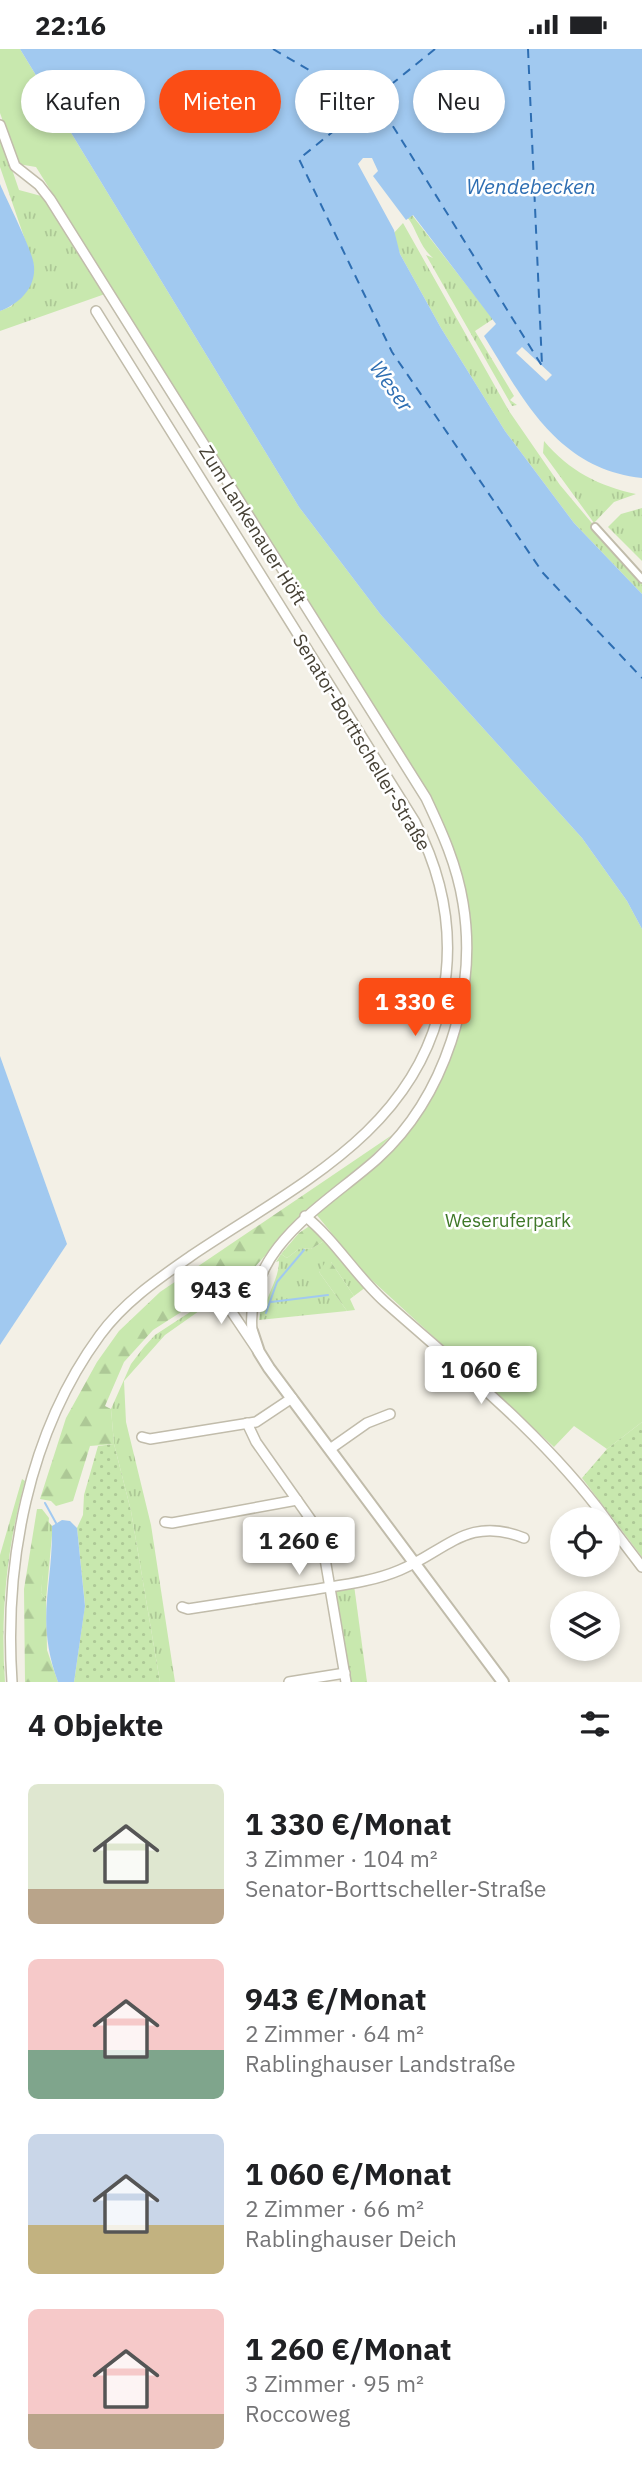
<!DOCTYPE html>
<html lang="de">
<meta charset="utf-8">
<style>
body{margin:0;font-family:"IBM Plex Sans",sans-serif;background:#f6f6f6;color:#202124;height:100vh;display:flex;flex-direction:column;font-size:26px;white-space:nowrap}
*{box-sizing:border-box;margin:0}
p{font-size:23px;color:#757577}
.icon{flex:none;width:38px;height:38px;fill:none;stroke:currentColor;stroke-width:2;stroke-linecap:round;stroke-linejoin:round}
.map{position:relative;height:1633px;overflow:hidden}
.drawer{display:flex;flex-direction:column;background:#fff;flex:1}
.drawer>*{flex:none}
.top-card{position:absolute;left:21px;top:21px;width:600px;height:63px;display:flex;gap:14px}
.tools{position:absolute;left:550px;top:1458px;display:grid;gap:14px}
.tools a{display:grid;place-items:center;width:70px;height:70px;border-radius:50%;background:#fff;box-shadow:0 4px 10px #0003;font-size:35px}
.price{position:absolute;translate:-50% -60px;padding:0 16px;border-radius:7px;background:#fff;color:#222;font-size:23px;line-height:46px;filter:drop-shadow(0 2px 4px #0008)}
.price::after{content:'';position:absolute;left:50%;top:42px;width:21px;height:16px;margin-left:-10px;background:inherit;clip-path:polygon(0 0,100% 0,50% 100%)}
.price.current{background:#fb4d15;color:#fff}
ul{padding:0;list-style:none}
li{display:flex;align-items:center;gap:21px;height:175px;padding:0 28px}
li span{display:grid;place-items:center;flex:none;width:196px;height:140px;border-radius:10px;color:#555}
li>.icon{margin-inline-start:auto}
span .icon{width:84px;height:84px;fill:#fffc;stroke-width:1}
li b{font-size:30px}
h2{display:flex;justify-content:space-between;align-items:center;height:84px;padding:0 28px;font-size:30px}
.chip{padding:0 24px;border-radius:32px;background:#fff;box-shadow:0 4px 10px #0003;font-size:24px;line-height:63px}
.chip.current{background:#fb4d15;color:#fff}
.status{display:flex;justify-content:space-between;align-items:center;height:49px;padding:0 35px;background:#fff;direction:ltr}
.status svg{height:19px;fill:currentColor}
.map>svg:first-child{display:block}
.grass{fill:url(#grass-tufts)}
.forest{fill:url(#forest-firs)}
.park{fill:#c8e8ae}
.garden{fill:url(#garden-dots)}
.water{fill:#a1c9f0}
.pier{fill:#f3f0e6}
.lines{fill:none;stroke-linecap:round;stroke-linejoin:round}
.stream{stroke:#a1c9f0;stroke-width:2}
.ferry{stroke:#2e6eb2;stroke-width:2;stroke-dasharray:9 7;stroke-linecap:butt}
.pedestrian-casing{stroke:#c1bcab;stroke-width:10}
.minor-casing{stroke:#c1bcab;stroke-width:12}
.tertiary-casing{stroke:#c1bcab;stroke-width:14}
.pedestrian{stroke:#fff;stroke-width:6}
.minor{stroke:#fff;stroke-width:9}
.tertiary{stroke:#fff;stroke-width:10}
.labels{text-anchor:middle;stroke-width:5;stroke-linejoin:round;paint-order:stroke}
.street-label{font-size:19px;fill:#464135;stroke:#fff}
.park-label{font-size:19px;fill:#3f7828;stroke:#fff}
.water-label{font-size:21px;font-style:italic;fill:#2e6eb2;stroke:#fff}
</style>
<div class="status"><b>22:16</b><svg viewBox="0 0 49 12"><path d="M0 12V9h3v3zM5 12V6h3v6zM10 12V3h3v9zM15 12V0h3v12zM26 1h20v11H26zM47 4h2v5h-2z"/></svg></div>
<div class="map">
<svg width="642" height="1633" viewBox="0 0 642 1633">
<defs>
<pattern id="grass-tufts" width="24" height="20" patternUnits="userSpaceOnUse" patternTransform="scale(1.75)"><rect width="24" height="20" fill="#c8e8ae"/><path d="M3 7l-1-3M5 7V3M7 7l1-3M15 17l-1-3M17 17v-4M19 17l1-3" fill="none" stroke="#adc896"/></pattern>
<pattern id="forest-firs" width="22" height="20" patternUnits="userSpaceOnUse" patternTransform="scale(1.75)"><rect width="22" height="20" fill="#c8e8ae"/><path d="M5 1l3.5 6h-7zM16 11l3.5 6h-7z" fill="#adc896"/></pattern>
<pattern id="garden-dots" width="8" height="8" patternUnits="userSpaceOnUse" patternTransform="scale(1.75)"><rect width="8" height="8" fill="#c8e8ae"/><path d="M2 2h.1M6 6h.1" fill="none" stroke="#adc896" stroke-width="1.8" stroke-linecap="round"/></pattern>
</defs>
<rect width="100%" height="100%" fill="#f3f0e6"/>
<g class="grass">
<polygon points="0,85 19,141 45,148 105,245 0,282 0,262 12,257 34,217 0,118"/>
<path d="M412,166L493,270L475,282L514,347L510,351L517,356L512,357L426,206L433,209C419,197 417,181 408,169Z"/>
<polygon points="403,174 509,362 560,436 642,534 642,545 574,474 505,382 441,279 400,205 393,185"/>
<path d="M544,392C569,422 599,437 636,445L614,453L594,474L543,404Z"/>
<polygon points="642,459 642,512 608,478 621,465"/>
<path d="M324,1192L366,1238L354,1247L331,1213L319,1223L347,1262L259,1271L261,1258H265C269,1242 279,1228 279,1212L276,1213L281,1205L287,1209L300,1199L311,1200Z"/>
<polygon points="207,1252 209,1255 165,1286 124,1332 126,1373 151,1476 175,1633 160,1633 131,1462 114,1395 111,1360 131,1315 144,1298 155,1286"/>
<path d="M22,1430L25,1432C7,1497 0,1565 5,1633H0V1506Z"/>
<polygon points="47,1471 52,1477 52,1486 46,1551 41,1544"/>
<polygon points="354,1536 367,1633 350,1633 335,1544 336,1541"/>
</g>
<g class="forest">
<polygon points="392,1086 364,1115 302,1165 254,1219 224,1229 211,1244 153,1281 124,1313 105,1357 111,1360 114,1395 90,1397 73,1452 56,1457 51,1452 40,1450 66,1369 97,1313 119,1282 160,1243"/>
<polygon points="311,1176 324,1192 311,1200 300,1199 287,1209 281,1205 299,1184"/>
<polygon points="326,1212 331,1213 354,1247 350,1250 355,1261 347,1262 319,1223"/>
<polygon points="37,1460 42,1460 49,1469 41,1544 46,1551 47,1601 58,1633 25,1633 24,1540"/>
</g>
<polygon class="park" points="0,0 20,0 299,458 381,566 582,789 627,852 642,880 642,1373 607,1400 574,1377 554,1398 364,1224 316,1165 398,1093 455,992 462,969 470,915 459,819 437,761 421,735 36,118 18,115 0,64"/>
<g class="garden">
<polygon points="642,1373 642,1508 582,1429 607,1400"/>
<polygon points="114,1395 131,1462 160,1633 74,1633 85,1556 77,1479 83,1466 84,1446 98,1397"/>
</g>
<g class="water">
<path d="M20,0H642V429C558,420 524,352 484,287L496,275L413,166L406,171L373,127L378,122L372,109H363L358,115L394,181L400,205L441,279L505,382L574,474L642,545V880L627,852L582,789L381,566L299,458Z"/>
<path d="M0,135C7,152 33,202 34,217C36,239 19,255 0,262Z"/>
<polygon points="0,1007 67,1195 0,1296"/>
<path d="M62,1471L70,1472L77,1479L85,1557L74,1633H58C35,1570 53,1539 52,1477Z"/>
</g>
<polygon class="pier" points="522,298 552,326 546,332 516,304"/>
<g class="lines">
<g class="stream">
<polyline points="271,1253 328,1246"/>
<polyline points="266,1264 277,1233 304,1201"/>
<polyline points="45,1454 56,1474"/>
</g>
<g class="ferry">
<polyline points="273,0 386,66 542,317"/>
<polyline points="435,0 299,110 392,303 543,524 642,629"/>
<polyline points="528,0 542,316"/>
</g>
<defs>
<polyline id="pedestrian" points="595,478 642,530"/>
<g id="minor">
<path d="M0,76L15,117L39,136L50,150L426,749C442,783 457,816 463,854C478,944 445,1048 377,1110C324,1157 245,1198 252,1282"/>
<path d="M305,1167C335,1191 356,1227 385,1253C463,1322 544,1386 606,1470"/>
<polyline points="257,1238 237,1230 222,1240 221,1247 258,1302"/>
<polyline points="247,1374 256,1393 316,1478 322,1492 346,1633"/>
<polyline points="142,1388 150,1390 256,1373 292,1349"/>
<polyline points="330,1400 367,1374 390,1365"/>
<polyline points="607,1472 642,1518"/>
<polyline points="165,1473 172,1474 297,1451"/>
<path d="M182,1558L188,1560C229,1554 270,1547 311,1541C341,1536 372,1533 400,1521C446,1502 468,1466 524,1489"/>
<path d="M12,1633C4,1514 28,1384 100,1286C124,1253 158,1230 191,1207C293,1138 415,1083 442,951C455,889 444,829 415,773L96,262"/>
<polyline points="289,1633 345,1624"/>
</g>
<polyline id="tertiary" points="252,1282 259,1303 269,1319 503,1633"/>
</defs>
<use href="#pedestrian" class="pedestrian-casing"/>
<use href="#minor" class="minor-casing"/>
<use href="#tertiary" class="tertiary-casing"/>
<use href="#pedestrian" class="pedestrian"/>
<use href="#minor" class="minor"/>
<use href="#tertiary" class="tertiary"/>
</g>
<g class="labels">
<g class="street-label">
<text transform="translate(253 476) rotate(58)" y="7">Zum Lankenauer Höft</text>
<text transform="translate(362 693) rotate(59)" y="7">Senator-Borttscheller-Straße</text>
</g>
<g class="park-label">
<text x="508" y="1178">Weseruferpark</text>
</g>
<g class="water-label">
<text x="531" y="145">Wendebecken</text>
<text transform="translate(391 337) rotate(54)" y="7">Weser</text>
</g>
</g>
</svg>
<div class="tools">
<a><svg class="icon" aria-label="locate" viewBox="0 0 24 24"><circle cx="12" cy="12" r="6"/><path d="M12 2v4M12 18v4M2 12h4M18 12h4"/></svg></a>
<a><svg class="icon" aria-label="layers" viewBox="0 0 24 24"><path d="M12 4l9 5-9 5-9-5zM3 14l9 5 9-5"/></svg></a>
</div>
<b class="price current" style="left:415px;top:989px">1 330 €</b>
<b class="price" style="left:221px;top:1277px">943 €</b>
<b class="price" style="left:481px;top:1357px">1 060 €</b>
<b class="price" style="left:299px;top:1528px">1 260 €</b>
<div class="top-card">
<a class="chip">Kaufen</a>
<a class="chip current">Mieten</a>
<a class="chip">Filter</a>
<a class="chip">Neu</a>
</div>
</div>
<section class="drawer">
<h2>4 Objekte<svg class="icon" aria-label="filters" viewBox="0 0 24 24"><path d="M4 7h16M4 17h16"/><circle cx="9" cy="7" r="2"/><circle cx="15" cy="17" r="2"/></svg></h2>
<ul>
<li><span style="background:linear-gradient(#dfe7d0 75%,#b9a48a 0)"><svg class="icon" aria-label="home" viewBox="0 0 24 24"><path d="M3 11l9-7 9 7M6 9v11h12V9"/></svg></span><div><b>1 330 €/Monat</b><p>3 Zimmer · 104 m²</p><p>Senator-Borttscheller-Straße</p></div></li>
<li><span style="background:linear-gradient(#f6c9c9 65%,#7fa58c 0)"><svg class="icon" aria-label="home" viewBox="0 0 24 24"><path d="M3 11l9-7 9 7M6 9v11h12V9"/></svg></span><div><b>943 €/Monat</b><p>2 Zimmer · 64 m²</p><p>Rablinghauser Landstraße</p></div></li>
<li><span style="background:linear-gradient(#c9d6e8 65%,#c2b280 0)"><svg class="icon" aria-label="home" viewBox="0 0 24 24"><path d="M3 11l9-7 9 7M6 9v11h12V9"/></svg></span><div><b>1 060 €/Monat</b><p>2 Zimmer · 66 m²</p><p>Rablinghauser Deich</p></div></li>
<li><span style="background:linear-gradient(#f6c9c9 75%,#b9a48a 0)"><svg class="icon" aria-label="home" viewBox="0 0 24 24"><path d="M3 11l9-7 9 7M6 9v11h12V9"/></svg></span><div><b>1 260 €/Monat</b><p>3 Zimmer · 95 m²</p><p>Roccoweg</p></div></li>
</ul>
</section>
